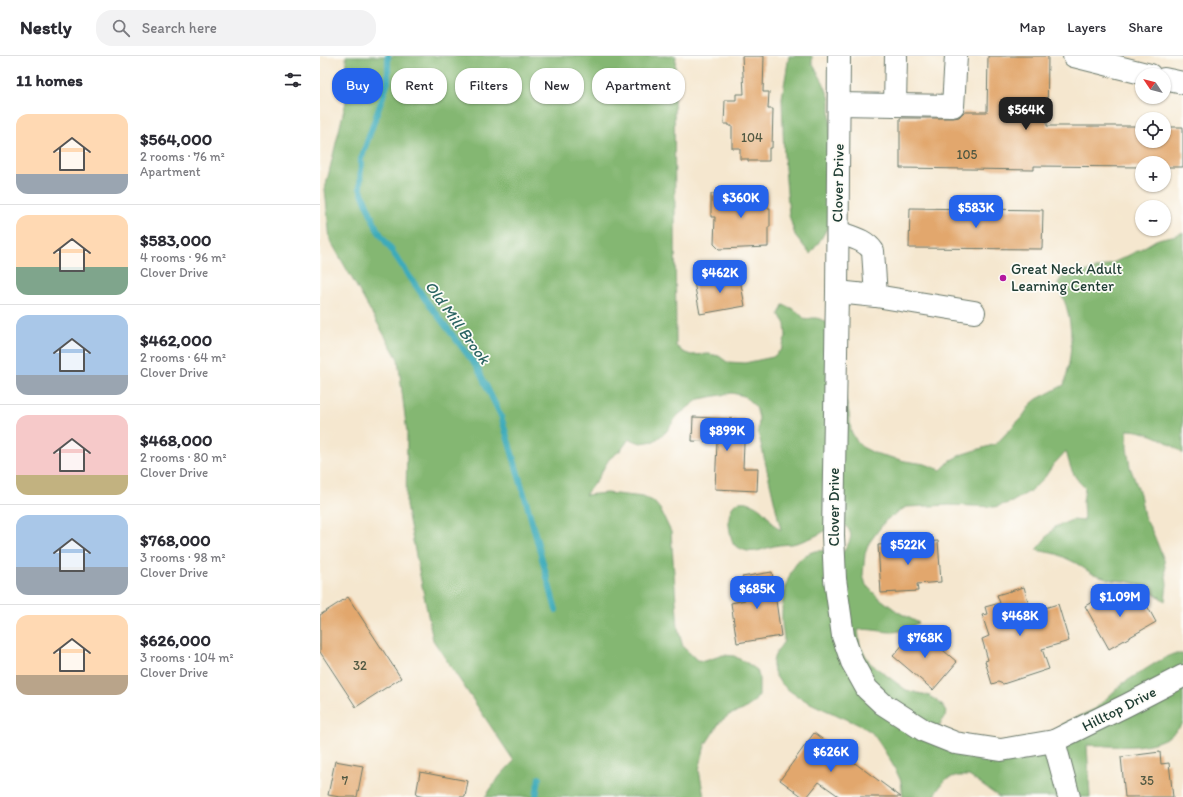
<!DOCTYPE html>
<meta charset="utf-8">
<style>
body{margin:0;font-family:Itim,sans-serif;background:#f2f2f3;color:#2b2b33;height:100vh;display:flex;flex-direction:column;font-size:15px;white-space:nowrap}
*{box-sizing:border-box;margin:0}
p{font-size:13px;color:#7c7c81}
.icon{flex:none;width:22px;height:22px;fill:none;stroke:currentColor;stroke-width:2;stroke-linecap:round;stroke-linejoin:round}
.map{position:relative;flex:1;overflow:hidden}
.panel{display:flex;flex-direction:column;background:#fff;width:320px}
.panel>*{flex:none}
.top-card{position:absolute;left:12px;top:12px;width:380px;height:36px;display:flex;gap:8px}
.needle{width:26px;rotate:305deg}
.tools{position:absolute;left:815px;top:12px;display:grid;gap:8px}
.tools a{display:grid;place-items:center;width:36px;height:36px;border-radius:50%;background:#fff;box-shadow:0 1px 3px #0004;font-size:20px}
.price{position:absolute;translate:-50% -34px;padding:0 9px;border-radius:8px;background:#2563eb;color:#fff;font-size:13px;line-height:26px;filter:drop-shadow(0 1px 2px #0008)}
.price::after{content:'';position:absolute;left:50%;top:24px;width:12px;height:9px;margin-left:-6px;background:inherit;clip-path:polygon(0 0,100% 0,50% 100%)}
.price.selected{background:#222;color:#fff}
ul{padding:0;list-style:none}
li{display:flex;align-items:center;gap:12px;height:100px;padding:0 16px}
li+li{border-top:1px solid #e1e1e2}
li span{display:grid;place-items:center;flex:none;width:112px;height:80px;border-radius:12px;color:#555}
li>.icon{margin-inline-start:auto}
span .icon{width:48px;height:48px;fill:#fffc;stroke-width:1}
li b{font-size:17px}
h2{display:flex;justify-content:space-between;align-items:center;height:48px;padding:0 16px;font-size:17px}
.pill{padding:0 14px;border-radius:16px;background:#fff;box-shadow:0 1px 3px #0004;font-size:14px;line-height:36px}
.pill.selected{background:#2563eb;color:#fff}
header{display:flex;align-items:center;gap:24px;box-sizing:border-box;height:56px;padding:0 20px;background:#fff;border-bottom:1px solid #e1e1e2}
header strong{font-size:19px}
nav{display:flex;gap:22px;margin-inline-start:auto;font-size:14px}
.search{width:280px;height:36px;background:#f2f2f3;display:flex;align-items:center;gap:10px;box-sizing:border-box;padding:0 14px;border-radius:16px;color:#7c7c81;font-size:15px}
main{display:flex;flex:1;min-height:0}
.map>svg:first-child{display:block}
.forest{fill:#84b772;stroke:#527a53}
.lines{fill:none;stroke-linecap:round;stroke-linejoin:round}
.stream{stroke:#3dabba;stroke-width:6}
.building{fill:#e2a76d}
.minor-casing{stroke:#6a786a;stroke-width:24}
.minor{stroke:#fff;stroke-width:22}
.poi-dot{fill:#b5179e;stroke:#fdfcf7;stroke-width:1.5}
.labels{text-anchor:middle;stroke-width:3.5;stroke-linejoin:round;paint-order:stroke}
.number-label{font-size:13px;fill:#505842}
.street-label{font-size:15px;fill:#1f3d34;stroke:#fdfcf7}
.poi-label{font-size:15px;fill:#1f3d34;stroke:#fdfcf7;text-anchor:start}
.water-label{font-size:16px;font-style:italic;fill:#2a6463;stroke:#fdfcf7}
</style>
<header>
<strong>Nestly</strong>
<div class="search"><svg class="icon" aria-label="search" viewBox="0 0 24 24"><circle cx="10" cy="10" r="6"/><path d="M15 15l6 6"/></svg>Search here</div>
<nav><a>Map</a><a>Layers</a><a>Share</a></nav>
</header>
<main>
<section class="panel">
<h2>11 homes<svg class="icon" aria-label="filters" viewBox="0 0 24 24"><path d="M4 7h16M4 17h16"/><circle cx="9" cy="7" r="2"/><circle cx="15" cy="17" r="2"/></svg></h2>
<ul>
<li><span style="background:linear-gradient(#ffd9b3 75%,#9aa5b1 0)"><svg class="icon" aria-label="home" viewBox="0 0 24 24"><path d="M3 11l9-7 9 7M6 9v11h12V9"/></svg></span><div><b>$564,000</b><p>2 rooms · 76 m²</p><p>Apartment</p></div></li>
<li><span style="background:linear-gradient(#ffd9b3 65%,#7fa58c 0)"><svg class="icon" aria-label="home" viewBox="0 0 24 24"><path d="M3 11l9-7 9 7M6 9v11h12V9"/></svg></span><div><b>$583,000</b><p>4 rooms · 96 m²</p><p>Clover Drive</p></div></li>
<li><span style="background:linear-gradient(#a9c7e8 75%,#9aa5b1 0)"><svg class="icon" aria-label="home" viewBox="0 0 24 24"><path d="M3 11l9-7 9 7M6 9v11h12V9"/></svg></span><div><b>$462,000</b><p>2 rooms · 64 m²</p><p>Clover Drive</p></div></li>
<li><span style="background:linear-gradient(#f6c9c9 75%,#c2b280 0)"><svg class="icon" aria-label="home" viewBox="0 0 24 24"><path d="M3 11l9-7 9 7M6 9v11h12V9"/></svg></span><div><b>$468,000</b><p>2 rooms · 80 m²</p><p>Clover Drive</p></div></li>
<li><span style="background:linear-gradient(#a9c7e8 65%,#9aa5b1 0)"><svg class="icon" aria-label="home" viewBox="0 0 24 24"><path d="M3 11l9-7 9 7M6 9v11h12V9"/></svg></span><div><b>$768,000</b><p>3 rooms · 98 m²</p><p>Clover Drive</p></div></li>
<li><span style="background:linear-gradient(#ffd9b3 75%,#b9a48a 0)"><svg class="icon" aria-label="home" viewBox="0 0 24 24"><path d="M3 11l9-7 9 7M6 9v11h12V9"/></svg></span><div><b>$626,000</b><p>3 rooms · 104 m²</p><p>Clover Drive</p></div></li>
</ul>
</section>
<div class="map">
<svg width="863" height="741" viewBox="0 0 863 741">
<rect width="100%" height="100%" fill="#fdfcf7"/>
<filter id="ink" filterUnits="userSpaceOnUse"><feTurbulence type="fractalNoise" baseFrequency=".025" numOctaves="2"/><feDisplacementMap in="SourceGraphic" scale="8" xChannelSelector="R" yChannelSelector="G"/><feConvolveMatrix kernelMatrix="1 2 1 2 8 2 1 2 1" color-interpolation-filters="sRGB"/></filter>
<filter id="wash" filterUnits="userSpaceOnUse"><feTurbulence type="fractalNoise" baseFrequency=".012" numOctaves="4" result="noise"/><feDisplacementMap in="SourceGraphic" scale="16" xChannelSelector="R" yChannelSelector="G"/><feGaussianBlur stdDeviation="0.9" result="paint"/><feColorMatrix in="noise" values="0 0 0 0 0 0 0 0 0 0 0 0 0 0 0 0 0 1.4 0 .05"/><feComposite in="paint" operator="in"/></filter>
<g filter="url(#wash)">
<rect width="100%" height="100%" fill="#f5e7cf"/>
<g class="forest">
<path d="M26,0H356L354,28L356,290L363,296L371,299L389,298L399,300L407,306L425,307L453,301L462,293L466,280L465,268L459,258L463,249C472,252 479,255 485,264C495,260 500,262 509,268L521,326L529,357L531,375L537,386L542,391L554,397L585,405L605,408L621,414L631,404L643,398L676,388L703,360L711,348L717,343L744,329C751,305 754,278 747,253C745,244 739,236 738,227C746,213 755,219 768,215C793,209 814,197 836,184C846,180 855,181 863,176V273H862L859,307L861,338L863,343V398C849,385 826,374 807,374V392L810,411L820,438L824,460L833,477L844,504L847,528L845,545L829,534L815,527L804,525L792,524L771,517L756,507L737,498L716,494L735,471L752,464L764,465L763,446L765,432C751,418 751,413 746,395L733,409L725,421L712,434L692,446L675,451L630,449L586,451L566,464L549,487L545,498L543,519L546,529L558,541L578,556L599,567C591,570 582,576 572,576C561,576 550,572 538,574L540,590L550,607L586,634L610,640L622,649L626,655L625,661L618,671L660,702L683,706L710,703L725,691L736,675L744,667L775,653L802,628L837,606L853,598H863V667C842,697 799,690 767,689L770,741H679L649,720H636L625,724L616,736V741H583C582,736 582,731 581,726C579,718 557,681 551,676C527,658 455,643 453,610C452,600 459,593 464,585C464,579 462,573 462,567C461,543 467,502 495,495C500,494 515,496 523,496C532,484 535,476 521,466C506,474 493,483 476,487C469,489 461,488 454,490C436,495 430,500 413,488C410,477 405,459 414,449C423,441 437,449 444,456C450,462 454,471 461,474L441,388L438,375L439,362L436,351L424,340L412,337L379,343L357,360L346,376L334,385L321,387L309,383L301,394L289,403L278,422L265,439L287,437L323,441L334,446L340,453L351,476L358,573L363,591L377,604L385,605L403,599L414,600L427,607L437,614L439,621V639L433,647L423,654L409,659L400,666L385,689L379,714L384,741H165L180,720L194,705L113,584L86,450L87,377L78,303L10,184L5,133L28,37Z"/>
<polygon points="469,0 492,0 492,7 503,26 510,43 511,166 499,186 490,198 475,179 469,159 464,101 462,42"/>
</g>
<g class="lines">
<g class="stream">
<polyline points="68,0 68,26 41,103 40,132 57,173 105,243 157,311 181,360 205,441 236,554"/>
<polyline points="216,741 219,722"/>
</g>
</g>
<g id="blocks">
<g class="building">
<polygon points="422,0 444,0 443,36 449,36 448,53 453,53 452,92 449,92 449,105 428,105 428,103 420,103 420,92 412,92 412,70 409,70 409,68 404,68 405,44 416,44 416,38 424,38"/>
<polygon points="668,0 728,0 727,70 822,70 822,85 844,85 844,71 863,71 863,111 844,111 844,107 822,107 822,111 714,110 714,114 580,112 580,62 633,62 639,61 644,56 667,56"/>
<polygon points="402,135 447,135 448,152 450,152 450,171 448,171 448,191 399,193 394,188 395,161 391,161 391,138 402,138"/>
<polygon points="590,152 723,154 722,193 589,192"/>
<polygon points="419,218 425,250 380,258 374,226"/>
<polygon points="373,361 425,363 423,412 438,412 437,435 395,433 397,386 372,385"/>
<polygon points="618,485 621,526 597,528 598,535 561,537 558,489"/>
<polygon points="452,516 461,580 417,587 411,547 425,544 422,521"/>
<polygon points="704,531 711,556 738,548 749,585 722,593 729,613 683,628 678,626 672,628 665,605 668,604 662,583 669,580 662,559 667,558 665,551 680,547 677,539"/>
<polygon points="790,536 799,551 821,539 836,566 789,593 765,550"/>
<polygon points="28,541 81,622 36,651 0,596 0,559"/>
<polygon points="597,572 637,606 613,634 573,600"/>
<polygon points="494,677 581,741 520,741 499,726 487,741 483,741 460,724"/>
<polygon points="840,696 841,708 849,707 853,741 805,741 801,701"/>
<polygon points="15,705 43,710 37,741 20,741 8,739"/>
<polygon points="100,716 148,725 145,741 104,741 96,739"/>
</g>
</g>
</g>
<g filter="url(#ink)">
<use href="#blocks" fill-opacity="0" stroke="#6a786a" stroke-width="1"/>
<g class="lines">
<defs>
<g id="minor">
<polyline points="519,0 517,236 513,479 515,523 523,580 532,606 547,633 563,648 605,675 635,687 681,694 734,685 807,649 863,620"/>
<polyline points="754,0 830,19"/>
<polyline points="844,23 863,27"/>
<polyline points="519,48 633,50 636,0"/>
<polyline points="575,49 576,0"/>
<path d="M518,176C530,181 545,183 553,195L556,240"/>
<polyline points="517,236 556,240 654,256"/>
<polyline points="734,685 749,741"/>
</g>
</defs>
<use href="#minor" class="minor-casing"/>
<use href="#minor" class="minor"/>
</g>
</g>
<circle class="poi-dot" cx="683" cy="222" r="4"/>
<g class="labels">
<g class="number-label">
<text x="432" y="86">104</text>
<text x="647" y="103">105</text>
<text x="40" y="614">32</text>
<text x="25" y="729">7</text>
<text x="827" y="729">35</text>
</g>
<g class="street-label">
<text transform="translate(518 127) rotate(-89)" y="5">Clover Drive</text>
<text transform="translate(514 451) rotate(-90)" y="5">Clover Drive</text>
<text transform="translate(799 653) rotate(-27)" y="5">Hilltop Drive</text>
</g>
<g class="poi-label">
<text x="691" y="218">Great Neck Adult<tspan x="691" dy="17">Learning Center</tspan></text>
</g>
<g class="water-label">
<text transform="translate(138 266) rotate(54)" y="6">Old Mill Brook</text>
</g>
</g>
</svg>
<div class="tools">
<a><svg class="needle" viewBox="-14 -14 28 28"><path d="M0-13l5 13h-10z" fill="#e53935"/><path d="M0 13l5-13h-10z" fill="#7c7c81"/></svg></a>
<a><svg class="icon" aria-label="locate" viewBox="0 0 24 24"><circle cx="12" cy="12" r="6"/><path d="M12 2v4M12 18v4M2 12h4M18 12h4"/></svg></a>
<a>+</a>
<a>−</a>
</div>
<b class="price selected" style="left:706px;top:75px">$564K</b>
<b class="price" style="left:421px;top:163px">$360K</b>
<b class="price" style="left:656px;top:173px">$583K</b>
<b class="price" style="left:400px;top:238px">$462K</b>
<b class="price" style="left:407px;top:396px">$899K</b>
<b class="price" style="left:588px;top:510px">$522K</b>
<b class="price" style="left:437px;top:554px">$685K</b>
<b class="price" style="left:800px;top:562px">$1.09M</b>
<b class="price" style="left:700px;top:581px">$468K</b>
<b class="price" style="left:605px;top:603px">$768K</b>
<b class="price" style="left:511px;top:717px">$626K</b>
<div class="top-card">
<a class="pill selected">Buy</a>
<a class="pill">Rent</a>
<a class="pill">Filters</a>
<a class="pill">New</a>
<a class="pill">Apartment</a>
</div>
</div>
</main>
